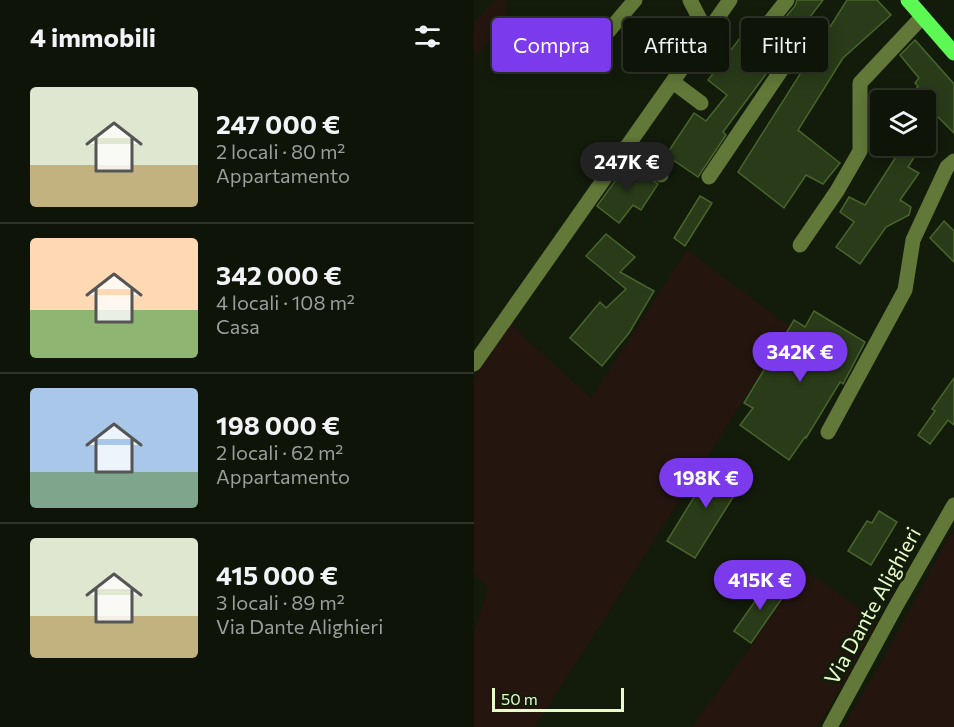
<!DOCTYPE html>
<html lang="it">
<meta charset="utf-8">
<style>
body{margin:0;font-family:Commissioner,sans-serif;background:#171d12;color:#f1f3f6;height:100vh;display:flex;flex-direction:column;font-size:22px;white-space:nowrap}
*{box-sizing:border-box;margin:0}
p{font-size:20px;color:#9b9e9c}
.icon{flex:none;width:33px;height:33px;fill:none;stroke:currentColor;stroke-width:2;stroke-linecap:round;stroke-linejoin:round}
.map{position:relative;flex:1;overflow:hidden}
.side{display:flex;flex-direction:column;background:#0e1408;width:474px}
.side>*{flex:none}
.top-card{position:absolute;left:18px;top:18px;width:372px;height:54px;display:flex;gap:12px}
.fabs{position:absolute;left:396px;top:90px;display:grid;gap:12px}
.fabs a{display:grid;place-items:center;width:66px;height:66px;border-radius:6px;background:#0e1408;box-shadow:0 3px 15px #0003,0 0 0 2px #2e3329;font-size:30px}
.scale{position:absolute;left:18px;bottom:15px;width:132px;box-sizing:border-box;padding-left:6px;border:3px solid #e6fdc8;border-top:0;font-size:16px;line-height:21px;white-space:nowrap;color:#e6fdc8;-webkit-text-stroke:4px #131b0b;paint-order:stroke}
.price{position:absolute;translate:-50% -51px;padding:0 14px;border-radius:21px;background:#7c3aed;color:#fff;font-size:20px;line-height:39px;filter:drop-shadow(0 2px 3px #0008)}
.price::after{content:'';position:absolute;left:50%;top:36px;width:18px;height:14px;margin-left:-9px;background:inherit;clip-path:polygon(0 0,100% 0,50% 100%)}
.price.on{background:#222;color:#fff}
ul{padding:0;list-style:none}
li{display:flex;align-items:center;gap:18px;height:150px;padding:0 30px}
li+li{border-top:2px solid #2e3329}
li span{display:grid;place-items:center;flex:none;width:168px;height:120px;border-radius:6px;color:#555}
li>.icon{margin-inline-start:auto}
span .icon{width:72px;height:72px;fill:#fffc;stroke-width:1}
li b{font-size:26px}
h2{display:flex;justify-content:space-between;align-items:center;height:72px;padding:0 30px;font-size:26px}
.tag{padding:0 21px;border-radius:6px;background:#0e1408;box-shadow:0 3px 15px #0003,0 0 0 2px #2e3329;font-size:21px;line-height:54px}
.tag.on{background:#7c3aed;color:#fff}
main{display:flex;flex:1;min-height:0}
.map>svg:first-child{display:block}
.green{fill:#24150f}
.building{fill:#293b18;stroke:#48662b;stroke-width:1.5}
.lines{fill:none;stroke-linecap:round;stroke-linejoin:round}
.minor{stroke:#617838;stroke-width:15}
.major{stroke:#5cf853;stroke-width:15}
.labels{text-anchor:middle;stroke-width:6;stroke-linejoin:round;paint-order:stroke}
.street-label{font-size:21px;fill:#e6fdc8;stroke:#131b0b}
</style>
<main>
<section class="side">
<h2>4 immobili<svg class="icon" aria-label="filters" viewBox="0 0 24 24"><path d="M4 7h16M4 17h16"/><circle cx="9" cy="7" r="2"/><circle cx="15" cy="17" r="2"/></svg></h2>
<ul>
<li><span style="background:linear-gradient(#dfe7d0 65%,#c2b280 0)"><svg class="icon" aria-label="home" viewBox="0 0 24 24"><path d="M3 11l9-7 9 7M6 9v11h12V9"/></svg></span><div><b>247 000 €</b><p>2 locali · 80 m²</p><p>Appartamento</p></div></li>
<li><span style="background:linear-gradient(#ffd9b3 60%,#8fb573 0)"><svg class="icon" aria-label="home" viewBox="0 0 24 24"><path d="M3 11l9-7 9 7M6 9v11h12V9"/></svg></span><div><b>342 000 €</b><p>4 locali · 108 m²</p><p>Casa</p></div></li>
<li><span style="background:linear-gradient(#a9c7e8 70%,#7fa58c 0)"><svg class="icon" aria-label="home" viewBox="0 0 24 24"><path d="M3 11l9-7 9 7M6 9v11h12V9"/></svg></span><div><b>198 000 €</b><p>2 locali · 62 m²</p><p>Appartamento</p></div></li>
<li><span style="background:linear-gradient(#dfe7d0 65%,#c2b280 0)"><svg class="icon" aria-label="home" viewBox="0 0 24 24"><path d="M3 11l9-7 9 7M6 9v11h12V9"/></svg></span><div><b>415 000 €</b><p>3 locali · 89 m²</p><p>Via Dante Alighieri</p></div></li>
</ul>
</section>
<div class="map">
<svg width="480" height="727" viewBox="0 0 480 727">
<rect width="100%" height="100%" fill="#131b0b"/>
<g class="green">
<path d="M21,0H31C38,25 15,41 0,57V22Z"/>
<polygon points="213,250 316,327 61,727 0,727 0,631 14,587 0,574 0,378 35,323 117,398"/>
<polygon points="478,533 480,534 480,727 369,727 403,670 476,535"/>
<polygon points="330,569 404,621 344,727 218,727 276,647"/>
</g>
<g class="building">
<polygon points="323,0 349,0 326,30 311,18 321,6"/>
<polygon points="373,0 403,0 417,15 369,58 324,130 366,163 349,184 332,175 310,208 264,172"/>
<polygon points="272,30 293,46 290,50 299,57 298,66 249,132 252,135 224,177 192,155 220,113 232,121 253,95 234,80"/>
<polygon points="441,40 480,84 480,133 464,117 452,138 452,100 434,100 444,86 441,83 445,78 426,55"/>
<polygon points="429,146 447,146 434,167 445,173 426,200 437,207 435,215 412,227 386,264 362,247 380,222 366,212 375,197 391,205"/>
<polygon points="154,163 184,184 167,210 159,205 145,223 123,206"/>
<polygon points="226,196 238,203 211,246 200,238"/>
<polygon points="470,221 480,231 480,262 456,238"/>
<polygon points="132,234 161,257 146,272 180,291 155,333 128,366 96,338 126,302 132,308 152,289 112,256"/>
<polygon points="340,311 391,342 369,384 366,382 332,438 331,437 315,460 266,425 279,408 270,403 320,320 331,327"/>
<polygon points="480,378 480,425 474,420 456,444 444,435 461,411 458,409"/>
<polygon points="243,460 271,478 221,558 193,541"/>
<polygon points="405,511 423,522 397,565 374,551 393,521 398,523"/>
<polygon points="296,580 313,591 277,643 260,631"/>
</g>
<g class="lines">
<g class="minor">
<polyline points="216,0 233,33"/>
<polyline points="133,33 161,0"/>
<polyline points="199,82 227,103"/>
<polyline points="151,148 187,175"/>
<polyline points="235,177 308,69 310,45 294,24 313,0"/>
<polyline points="326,245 363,191 386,151 386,83 448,17"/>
<polyline points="0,364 256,0"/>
<polyline points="354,432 431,290 439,240 473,167 480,161"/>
<polyline points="356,727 422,606 480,505"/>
</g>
<polyline class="major" points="434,0 480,53"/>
</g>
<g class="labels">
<g class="street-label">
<text transform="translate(399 606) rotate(-61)" y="7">Via Dante Alighieri</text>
</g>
</g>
</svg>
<div class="fabs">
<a><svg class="icon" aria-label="layers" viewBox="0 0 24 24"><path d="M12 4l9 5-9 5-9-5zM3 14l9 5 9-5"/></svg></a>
</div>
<div class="scale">50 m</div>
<b class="price on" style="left:153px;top:193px">247K €</b>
<b class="price" style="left:326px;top:383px">342K €</b>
<b class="price" style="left:232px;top:509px">198K €</b>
<b class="price" style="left:286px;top:611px">415K €</b>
<div class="top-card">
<a class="tag on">Compra</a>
<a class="tag">Affitta</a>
<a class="tag">Filtri</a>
</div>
</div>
</main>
